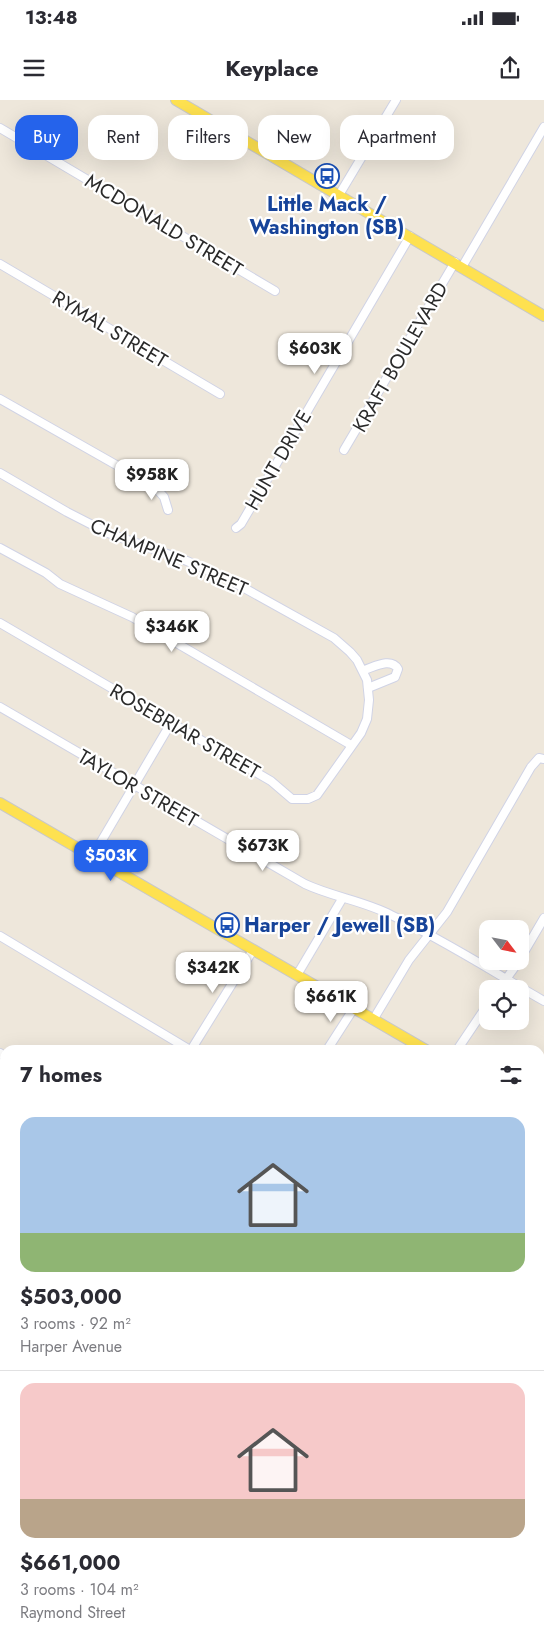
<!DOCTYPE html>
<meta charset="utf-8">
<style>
body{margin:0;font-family:Jost,sans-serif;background:#f2f2f3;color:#2b2b33;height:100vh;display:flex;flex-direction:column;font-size:19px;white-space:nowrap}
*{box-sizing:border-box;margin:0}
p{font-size:16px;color:#7c7c81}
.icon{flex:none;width:28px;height:28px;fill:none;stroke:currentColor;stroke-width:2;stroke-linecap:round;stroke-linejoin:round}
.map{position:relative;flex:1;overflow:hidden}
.sheet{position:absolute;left:0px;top:945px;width:545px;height:600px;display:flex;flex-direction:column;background:#fff;border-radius:15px 15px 0 0;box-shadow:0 5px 20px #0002}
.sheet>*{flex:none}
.banner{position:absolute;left:15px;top:15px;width:515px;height:45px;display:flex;gap:10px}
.needle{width:32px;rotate:122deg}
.tools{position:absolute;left:479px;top:820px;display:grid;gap:10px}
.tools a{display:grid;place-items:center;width:50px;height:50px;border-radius:10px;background:#fff;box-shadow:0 5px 20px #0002;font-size:25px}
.price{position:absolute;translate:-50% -42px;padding:0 11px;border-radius:10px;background:#fff;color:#222;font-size:16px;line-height:32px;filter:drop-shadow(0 1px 2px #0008)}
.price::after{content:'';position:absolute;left:50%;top:30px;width:15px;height:11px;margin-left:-8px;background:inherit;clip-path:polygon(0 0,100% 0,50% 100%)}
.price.current{background:#2563eb;color:#fff}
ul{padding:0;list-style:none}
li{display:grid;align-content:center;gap:10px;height:265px;padding:0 20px}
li+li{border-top:1px solid #e1e1e2}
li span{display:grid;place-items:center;height:155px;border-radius:15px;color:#555}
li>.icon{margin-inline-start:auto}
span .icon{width:90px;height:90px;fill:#fffc;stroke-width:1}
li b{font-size:21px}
h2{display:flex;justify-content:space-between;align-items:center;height:60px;padding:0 20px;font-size:21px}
.pill{padding:0 18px;border-radius:15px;background:#fff;box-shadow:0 5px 20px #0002;font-size:18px;line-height:45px}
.pill.current{background:#2563eb;color:#fff}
.status{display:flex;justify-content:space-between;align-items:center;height:35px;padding:0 25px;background:#fff;direction:ltr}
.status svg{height:14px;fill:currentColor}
header{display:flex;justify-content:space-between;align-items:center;height:65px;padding:0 20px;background:#fff;font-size:22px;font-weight:700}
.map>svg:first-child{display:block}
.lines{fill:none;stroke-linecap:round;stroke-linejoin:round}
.minor-casing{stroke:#d0d3e5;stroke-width:10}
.major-casing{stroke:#c8c8c8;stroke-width:12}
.minor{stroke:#fff;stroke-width:8}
.major{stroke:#fee150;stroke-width:10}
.labels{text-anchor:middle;stroke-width:4.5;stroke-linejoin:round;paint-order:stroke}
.transit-label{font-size:20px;font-weight:bold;fill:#164399;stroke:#fff}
.street-label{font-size:20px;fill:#2a2a2a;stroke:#fff}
</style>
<div class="status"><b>13:48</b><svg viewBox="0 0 49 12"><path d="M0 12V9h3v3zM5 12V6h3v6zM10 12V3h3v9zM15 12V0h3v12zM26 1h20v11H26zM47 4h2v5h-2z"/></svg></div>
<header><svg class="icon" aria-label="menu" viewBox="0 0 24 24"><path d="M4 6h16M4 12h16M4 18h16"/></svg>Keyplace<svg class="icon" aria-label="share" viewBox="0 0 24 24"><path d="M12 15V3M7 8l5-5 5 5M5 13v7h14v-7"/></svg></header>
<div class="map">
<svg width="544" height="1545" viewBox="0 0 544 1545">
<rect width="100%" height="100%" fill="#eee7db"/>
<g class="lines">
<defs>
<g id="minor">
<polyline points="0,28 275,191"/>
<polyline points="339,95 396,0"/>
<polyline points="0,164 220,294"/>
<polyline points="462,167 544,27"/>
<polyline points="0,299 155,387 164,397 168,410"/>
<polyline points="344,350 455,162"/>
<polyline points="0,373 67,412 108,433 187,461 228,479 334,538 350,552 357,560 367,580 369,600 367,619 361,633 317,695 308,699 292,699 271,681 0,523"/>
<polyline points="236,428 241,424 410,136"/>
<polyline points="0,448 46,473 60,484 132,517 351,645"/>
<path d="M364,570C374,567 391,557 398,569L395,577L368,588"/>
<path d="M0,607L305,784C333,797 364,801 391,815C444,840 493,872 544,901"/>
<polyline points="92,757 171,623"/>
<polyline points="0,836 190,950"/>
<polyline points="520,859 544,818"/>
<polyline points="297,875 342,799"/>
<polyline points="499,889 519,861"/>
<polyline points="373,920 409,860 447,812 531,667 539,658 544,659"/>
<polyline points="191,950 253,850"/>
<polyline points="327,950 354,908"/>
<polyline points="457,950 488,904"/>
<polyline points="0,953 5,956"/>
<polyline points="540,983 544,976"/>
<polyline points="0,1053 5,1056"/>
<polyline points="540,1150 544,1144"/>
<polyline points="0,1189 5,1192"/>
<polyline points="0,1238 5,1231"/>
<polyline points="540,1316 544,1310"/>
<polyline points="0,1454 5,1446"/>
<polyline points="540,1507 544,1501"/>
<polyline points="0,1510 5,1513"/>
<polyline points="51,1540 60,1545"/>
<polyline points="427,1540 435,1545"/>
<polyline points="70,1545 73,1540"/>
<polyline points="175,1545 178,1540"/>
<polyline points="283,1545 287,1540"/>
<polyline points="392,1545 395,1540"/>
<polyline points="516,1545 519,1540"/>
</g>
<g id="major">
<polyline points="176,0 544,216"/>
<polyline points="0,703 426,950"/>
<polyline points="540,1017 544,1019"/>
</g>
</defs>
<use href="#minor" class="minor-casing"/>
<use href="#major" class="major-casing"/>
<use href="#minor" class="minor"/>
<use href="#major" class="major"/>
</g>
<defs>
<symbol id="bus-ring" viewBox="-11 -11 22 22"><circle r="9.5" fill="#fff" stroke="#1a4fb4" stroke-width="1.5"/><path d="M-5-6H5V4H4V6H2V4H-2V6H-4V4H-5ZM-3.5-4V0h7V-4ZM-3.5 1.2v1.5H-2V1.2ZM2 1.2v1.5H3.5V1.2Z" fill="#1a4fb4"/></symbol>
</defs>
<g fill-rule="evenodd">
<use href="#bus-ring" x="313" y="62" width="28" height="28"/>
<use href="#bus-ring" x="213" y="811" width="28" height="28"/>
</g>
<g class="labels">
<g class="transit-label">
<text x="327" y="111">Little Mack /<tspan x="327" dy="23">Washington (SB)</tspan></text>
<text x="244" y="832" text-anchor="start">Harper / Jewell (SB)</text>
</g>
<g class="street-label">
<text transform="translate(164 125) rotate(31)" y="7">MCDONALD STREET</text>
<text transform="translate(110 229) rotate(31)" y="7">RYMAL STREET</text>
<text transform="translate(400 257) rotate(-60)" y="7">KRAFT BOULEVARD</text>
<text transform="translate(278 360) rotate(-60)" y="7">HUNT DRIVE</text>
<text transform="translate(169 457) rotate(23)" y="7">CHAMPINE STREET</text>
<text transform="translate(185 631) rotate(30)" y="7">ROSEBRIAR STREET</text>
<text transform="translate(138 688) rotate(30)" y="7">TAYLOR STREET</text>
</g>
</g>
</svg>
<div class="tools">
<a><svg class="needle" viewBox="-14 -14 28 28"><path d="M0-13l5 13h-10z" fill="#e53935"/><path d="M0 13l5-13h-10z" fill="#7c7c81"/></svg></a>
<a><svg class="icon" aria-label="locate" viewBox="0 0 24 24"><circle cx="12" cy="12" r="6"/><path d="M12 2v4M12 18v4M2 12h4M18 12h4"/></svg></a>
</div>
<b class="price" style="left:315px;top:275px">$603K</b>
<b class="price" style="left:152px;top:401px">$958K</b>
<b class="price" style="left:172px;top:553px">$346K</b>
<b class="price" style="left:263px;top:772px">$673K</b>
<b class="price current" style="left:111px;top:782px">$503K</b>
<b class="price" style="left:213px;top:894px">$342K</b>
<b class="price" style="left:331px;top:923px">$661K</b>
<div class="banner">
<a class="pill current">Buy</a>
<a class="pill">Rent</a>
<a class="pill">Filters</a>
<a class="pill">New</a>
<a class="pill">Apartment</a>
</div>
<section class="sheet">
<h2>7 homes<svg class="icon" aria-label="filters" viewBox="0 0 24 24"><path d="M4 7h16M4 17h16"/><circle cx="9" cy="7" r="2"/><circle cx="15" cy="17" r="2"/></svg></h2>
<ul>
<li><span style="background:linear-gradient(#a9c7e8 75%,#8fb573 0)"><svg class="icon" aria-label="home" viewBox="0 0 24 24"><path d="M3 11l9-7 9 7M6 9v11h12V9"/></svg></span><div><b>$503,000</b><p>3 rooms · 92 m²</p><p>Harper Avenue</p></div></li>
<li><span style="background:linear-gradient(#f6c9c9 75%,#b9a48a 0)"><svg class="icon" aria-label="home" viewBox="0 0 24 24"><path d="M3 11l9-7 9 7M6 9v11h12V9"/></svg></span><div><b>$661,000</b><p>3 rooms · 104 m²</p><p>Raymond Street</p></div></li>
</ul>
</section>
</div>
